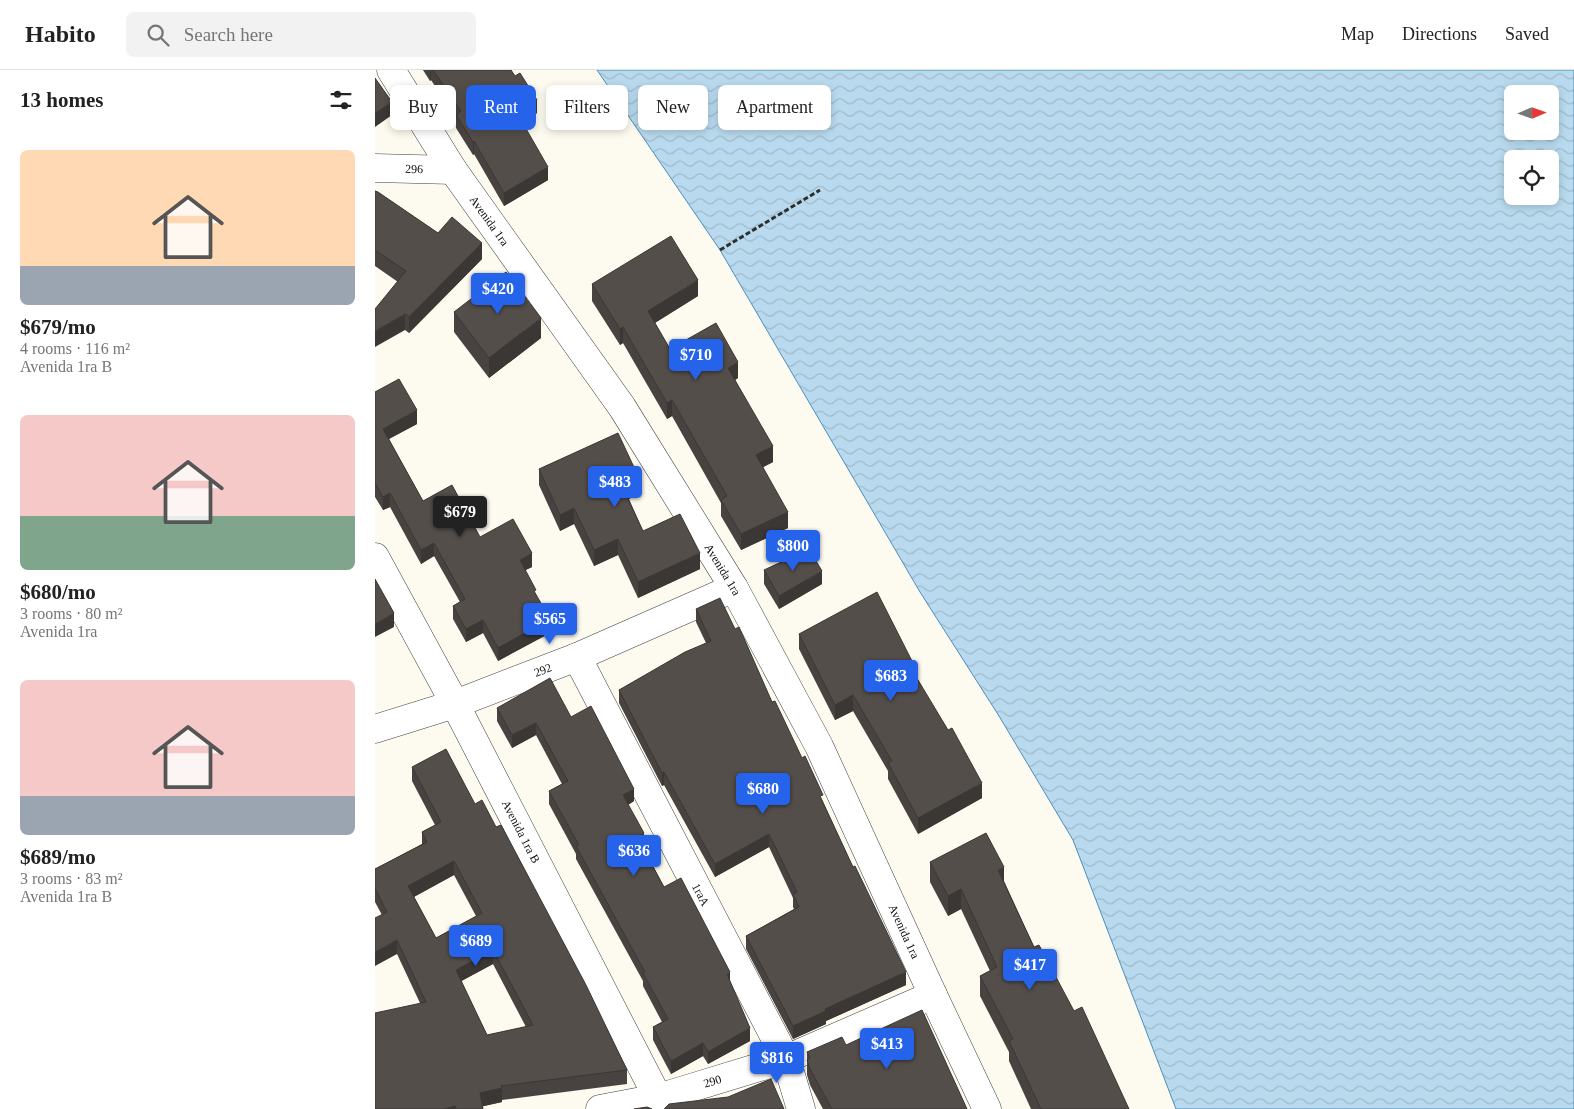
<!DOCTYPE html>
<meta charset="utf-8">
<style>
body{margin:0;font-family:"Times New Roman",serif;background:#f2f2f2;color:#222;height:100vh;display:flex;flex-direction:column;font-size:19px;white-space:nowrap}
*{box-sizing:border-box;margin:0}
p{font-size:16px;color:#767676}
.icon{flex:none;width:28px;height:28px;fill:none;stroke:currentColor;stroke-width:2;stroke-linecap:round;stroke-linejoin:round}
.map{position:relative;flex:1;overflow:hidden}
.panel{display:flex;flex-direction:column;background:#fff;width:375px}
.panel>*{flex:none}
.top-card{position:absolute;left:15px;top:15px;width:475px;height:45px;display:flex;gap:10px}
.needle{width:32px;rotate:88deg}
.tools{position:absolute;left:1129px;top:15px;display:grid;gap:10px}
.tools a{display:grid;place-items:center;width:55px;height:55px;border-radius:8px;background:#fff;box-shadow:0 2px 8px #0003;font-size:25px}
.price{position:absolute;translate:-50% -42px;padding:0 11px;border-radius:5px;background:#2563eb;color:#fff;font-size:16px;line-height:32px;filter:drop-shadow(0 1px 2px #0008)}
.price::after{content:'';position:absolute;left:50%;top:30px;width:15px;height:11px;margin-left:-8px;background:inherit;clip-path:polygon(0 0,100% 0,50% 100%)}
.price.on{background:#222;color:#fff}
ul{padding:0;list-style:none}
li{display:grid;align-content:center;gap:10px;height:265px;padding:0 20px}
li span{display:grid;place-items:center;height:155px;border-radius:8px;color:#555}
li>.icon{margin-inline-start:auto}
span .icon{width:90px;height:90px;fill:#fffc;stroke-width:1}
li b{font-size:21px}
h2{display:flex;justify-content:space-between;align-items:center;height:60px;padding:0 20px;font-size:21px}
.tag{padding:0 18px;border-radius:8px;background:#fff;box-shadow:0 2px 8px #0003;font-size:18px;line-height:45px}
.tag.on{background:#2563eb;color:#fff}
header{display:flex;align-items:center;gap:30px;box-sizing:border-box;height:70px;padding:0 25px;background:#fff;border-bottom:1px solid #e0e0e0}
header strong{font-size:24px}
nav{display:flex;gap:28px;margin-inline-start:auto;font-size:18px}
.search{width:350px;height:45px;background:#f2f2f2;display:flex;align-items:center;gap:12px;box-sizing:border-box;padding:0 18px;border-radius:8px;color:#767676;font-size:19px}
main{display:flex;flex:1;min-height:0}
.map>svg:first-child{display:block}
.water{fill:url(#water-waves);stroke:#498ebd;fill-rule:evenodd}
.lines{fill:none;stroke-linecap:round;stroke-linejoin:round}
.minor-casing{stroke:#404040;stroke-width:29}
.path{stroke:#2f2f2f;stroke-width:3;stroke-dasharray:5 2.5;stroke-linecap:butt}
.minor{stroke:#fff;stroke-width:28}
.wall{fill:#484340;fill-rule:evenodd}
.shaded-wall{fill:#3b3734}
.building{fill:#544e4a;stroke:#3b3734;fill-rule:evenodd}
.labels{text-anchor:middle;stroke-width:5;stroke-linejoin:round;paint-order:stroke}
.street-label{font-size:12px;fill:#0d0d0d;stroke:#fff}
</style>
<header>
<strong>Habito</strong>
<div class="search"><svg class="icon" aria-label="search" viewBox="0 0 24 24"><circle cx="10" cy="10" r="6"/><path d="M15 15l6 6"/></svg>Search here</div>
<nav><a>Map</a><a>Directions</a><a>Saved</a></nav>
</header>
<main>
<section class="panel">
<h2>13 homes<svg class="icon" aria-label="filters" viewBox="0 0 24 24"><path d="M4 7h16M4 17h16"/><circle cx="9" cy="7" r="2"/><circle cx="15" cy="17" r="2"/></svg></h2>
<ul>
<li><span style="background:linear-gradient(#ffd9b3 75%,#9aa5b1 0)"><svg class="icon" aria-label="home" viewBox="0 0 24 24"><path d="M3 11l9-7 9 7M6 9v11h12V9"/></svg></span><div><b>$679/mo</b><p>4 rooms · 116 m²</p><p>Avenida 1ra B</p></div></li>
<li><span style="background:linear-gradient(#f6c9c9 65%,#7fa58c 0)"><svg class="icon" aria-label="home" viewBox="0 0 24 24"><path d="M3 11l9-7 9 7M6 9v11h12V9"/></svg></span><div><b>$680/mo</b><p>3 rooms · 80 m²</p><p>Avenida 1ra</p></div></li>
<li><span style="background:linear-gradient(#f6c9c9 75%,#9aa5b1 0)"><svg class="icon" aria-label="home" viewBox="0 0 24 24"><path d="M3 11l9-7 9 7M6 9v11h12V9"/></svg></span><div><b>$689/mo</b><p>3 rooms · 83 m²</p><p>Avenida 1ra B</p></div></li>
</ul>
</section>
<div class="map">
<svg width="1199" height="1039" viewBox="0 0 1199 1039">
<defs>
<pattern id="water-waves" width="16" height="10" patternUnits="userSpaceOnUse" patternTransform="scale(1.25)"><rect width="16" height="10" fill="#b9daee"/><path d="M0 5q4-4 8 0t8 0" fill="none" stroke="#9ebacb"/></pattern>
</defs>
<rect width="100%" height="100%" fill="#fdfaef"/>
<path class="water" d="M222,0H1199V1039H801L698,770L624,646L545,522L345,180ZM1138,24H1175V61H1138ZM1138,89H1175V126H1138Z"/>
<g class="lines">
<defs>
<g id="minor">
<path id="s1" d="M16,0L78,100L247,337L359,518L444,676L558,925L612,1039"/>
<path id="s2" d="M0,98L78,100"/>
<path id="s3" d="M0,487L80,634L283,1028L282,1039"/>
<path id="s4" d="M202,587L411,989L426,1039"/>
<path id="s5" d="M0,659L80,634L202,587L359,518"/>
<path id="s6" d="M225,1039L283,1028L411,989L558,925"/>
</g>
</defs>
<use href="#minor" class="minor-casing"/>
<polyline class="path" points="345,180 445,120"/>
<use href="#minor" class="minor"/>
</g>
<g class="wall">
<polygon points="48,0 136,0 162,43 147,53 173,110 129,136 99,84 98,85 81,58 81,47 56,10 55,11"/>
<polygon points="0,121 63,163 107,189 34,263 30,260 23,212 0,196"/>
<polygon points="217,214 323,226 280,253 295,279 363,308 360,310 398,392 388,397 413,458 366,480 346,446 346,433 297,346 292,349 248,273 245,275 217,231"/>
<polygon points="79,242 166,268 114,308 79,262"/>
<polygon points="0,322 42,354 14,369 48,431 105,467 157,497 150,500 161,525 175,563 123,591 108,563 91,572 78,549 78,536 85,532 59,486 46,494 15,437 8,440 0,427"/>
<polygon points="164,399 264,424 254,429 268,461 325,499 263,528 243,485 219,496 199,454 185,461 164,415"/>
<polygon points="389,500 447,514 404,539 389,514"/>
<polygon points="321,539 360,559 448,732 531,915 451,951 451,954 418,969 371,879 371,866 419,839 418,837 418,828 394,777 340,807 289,715 287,716 244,633 244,620 331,573 321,552"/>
<polygon points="424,564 538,601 607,728 543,764 513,709 513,701 478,641 460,650 424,579"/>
<polygon points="122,638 196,647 259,731 253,735 269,776 268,777 289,817 355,911 375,971 333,994 328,986 296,1004 278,970 278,957 287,952 268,916 268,911 201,789 201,784 174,734 174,721 187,714 161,665 137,678 122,651"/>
<path d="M37,697L100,734L252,1000V1014L127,1030V1032L108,1036V1039H0L45,933L22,884L7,845L0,832V799L47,774V762L60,755L37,711ZM79,805L101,846L61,868L39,827ZM118,894L151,957L112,965L86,911Z"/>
<polygon points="555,792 629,811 659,877 699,941 754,1039 656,1039 634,991 634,982 605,926 605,906 615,901 586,839 573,846 555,812"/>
<polygon points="471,975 592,1039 448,1039 435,1015 432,1005 432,982"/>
</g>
<g class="shaded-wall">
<polygon points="55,0 56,0 56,10 55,11"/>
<polygon points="162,30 162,43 142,56 142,43"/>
<polygon points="17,32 17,45 0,57 0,43"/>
<polygon points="99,71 99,84 98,85 98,72"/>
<polygon points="173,97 173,110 129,136 129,123"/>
<polygon points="107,173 107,189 34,263 34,247"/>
<polygon points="323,210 323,226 273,257 273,241"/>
<polygon points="30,244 30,260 0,277 0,261"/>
<polygon points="166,248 166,268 114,308 114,288"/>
<polygon points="248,257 248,273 245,275 245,259"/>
<polygon points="363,292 363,308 353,314 353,298"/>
<polygon points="297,330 297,346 292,349 292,333"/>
<polygon points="42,340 42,354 8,372 8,359"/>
<polygon points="398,376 398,392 381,401 381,385"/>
<polygon points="264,408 264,424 247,432 247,416"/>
<polygon points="15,423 15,437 8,440 8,427"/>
<polygon points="199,438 199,454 185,461 185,445"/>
<polygon points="413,442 413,458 366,480 366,464"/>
<polygon points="243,469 243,485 219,496 219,480"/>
<polygon points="59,473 59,486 46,494 46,480"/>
<polygon points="157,483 157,497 145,503 145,490"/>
<polygon points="325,483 325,499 263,528 263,512"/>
<polygon points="447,501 447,514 404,539 404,526"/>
<polygon points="19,543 19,557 0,567 0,554"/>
<polygon points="175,549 175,563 123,591 123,578"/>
<polygon points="108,550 108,563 91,572 91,559"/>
<polygon points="538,593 538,608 534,595"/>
<polygon points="478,625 478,641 460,650 460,635"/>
<polygon points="161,653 161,665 137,678 137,665"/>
<polygon points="289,702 289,715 287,716 287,703"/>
<polygon points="607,713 607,728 543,764 543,748"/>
<polygon points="259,719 259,731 248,738 248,725"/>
<polygon points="269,763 269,776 262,780 262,767"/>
<polygon points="394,764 394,777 340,807 340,794"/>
<polygon points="79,791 79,805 33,830 33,816"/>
<polygon points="629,797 629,817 623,800"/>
<polygon points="586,819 586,839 573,846 573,826"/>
<polygon points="22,870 22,884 0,896 0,882"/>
<polygon points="118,880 118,894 81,914 81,900"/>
<polygon points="355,902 355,915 352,904"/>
<polygon points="531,902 531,915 451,951 451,954 418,969 418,956 450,939"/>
<polygon points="375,958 375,971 333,994 333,982"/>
<polygon points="328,973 328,986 296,1004 296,991"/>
<polygon points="127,1018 127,1032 105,1037 105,1023"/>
<polygon points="80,1036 80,1039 69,1039"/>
</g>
<g class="building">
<polygon points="58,0 136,0 140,6 145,3 162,30 142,43 173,97 129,123 99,71 98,72 81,45 86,41"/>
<polygon points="0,8 17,32 0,43"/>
<polygon points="0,121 3,122 63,163 77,147 107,173 34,247 30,244 0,261 0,239 31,201 0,180"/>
<polygon points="296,166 323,210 273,241 295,279 341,253 363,292 353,298 398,376 381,385 413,442 366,464 346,430 352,426 297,330 292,333 248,257 245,259 217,214"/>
<polygon points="131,202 166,248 114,288 79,242"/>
<polygon points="24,309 42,340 8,359 48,431 77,415 105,467 138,449 157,483 145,490 161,520 159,521 175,549 123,578 108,550 91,559 78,536 90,529 59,473 46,480 15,423 8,427 0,413 0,322"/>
<polygon points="243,363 264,408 247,416 268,461 305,444 325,483 263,512 243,469 219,480 199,438 185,445 164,399"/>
<polygon points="434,479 447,501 404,526 389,500"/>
<polygon points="0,509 19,543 0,554"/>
<polygon points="502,522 538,593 534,595 573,660 577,658 607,713 543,748 513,693 517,691 478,625 460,635 424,564"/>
<polygon points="345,528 360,559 364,557 397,632 400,631 427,688 430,686 448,725 445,726 478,797 480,796 531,902 450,939 451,941 418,956 371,866 424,837 418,824 422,822 394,764 340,794 289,702 287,703 244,620 310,582 336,571 321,539"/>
<polygon points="175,608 196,647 216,636 259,719 248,725 269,763 262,767 289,817 306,808 355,902 352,904 375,958 333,982 328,973 296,991 278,957 293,949 268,903 270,902 201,776 204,775 174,721 193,711 161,653 137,665 122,638"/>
<path d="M71,679L100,734L107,730L121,757L126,755L211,915L252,1000L126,1016L127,1018L105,1023L108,1039H81L80,1036L69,1039H0V943L51,932L22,870L0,882V848L12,842L0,818V799L52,772L47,762L66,752L37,697ZM79,791L107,843L61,868L33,816ZM118,880L158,955L112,965L81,900Z"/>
<polygon points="611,763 629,797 623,800 659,877 664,875 699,941 707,937 754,1039 666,1039 634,971 638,969 605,906 622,897 586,819 573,826 555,792"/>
<polygon points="547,940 592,1039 457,1039 435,999 432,990 435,988 432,982 467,967 471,975"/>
<polygon points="396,1009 409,1039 289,1039 294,1034 353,1027"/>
<polygon points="272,1037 277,1039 259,1039"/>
</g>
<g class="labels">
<g class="street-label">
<text dy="4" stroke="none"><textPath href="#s2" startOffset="39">296</textPath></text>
<text dy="4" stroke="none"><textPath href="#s1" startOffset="180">Avenida 1ra</textPath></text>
<text dy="4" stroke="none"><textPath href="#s1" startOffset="600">Avenida 1ra</textPath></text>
<text dy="4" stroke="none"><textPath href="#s5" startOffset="178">292</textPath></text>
<text dy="4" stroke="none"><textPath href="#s3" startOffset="311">Avenida 1ra B</textPath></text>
<text dy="4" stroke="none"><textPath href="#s4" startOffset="268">1raA</textPath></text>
<text dy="4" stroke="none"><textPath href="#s1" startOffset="1005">Avenida 1ra</textPath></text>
<text dy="4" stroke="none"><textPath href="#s6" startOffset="116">290</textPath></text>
</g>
</g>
</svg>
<div class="tools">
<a><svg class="needle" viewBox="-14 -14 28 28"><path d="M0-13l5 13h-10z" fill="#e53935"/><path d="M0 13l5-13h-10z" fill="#767676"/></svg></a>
<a><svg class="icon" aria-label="locate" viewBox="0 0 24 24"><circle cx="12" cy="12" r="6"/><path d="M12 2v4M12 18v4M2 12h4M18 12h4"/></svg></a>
</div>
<b class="price" style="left:123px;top:245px">$420</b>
<b class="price" style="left:321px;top:311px">$710</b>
<b class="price" style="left:240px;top:438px">$483</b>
<b class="price on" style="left:85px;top:468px">$679</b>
<b class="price" style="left:418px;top:502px">$800</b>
<b class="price" style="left:175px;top:575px">$565</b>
<b class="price" style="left:516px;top:632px">$683</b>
<b class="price" style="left:388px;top:745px">$680</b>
<b class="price" style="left:259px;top:807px">$636</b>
<b class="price" style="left:101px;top:897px">$689</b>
<b class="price" style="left:655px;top:921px">$417</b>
<b class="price" style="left:512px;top:1000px">$413</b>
<b class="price" style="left:402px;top:1014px">$816</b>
<div class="top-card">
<a class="tag">Buy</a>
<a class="tag on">Rent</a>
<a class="tag">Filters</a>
<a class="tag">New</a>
<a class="tag">Apartment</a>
</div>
</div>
</main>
